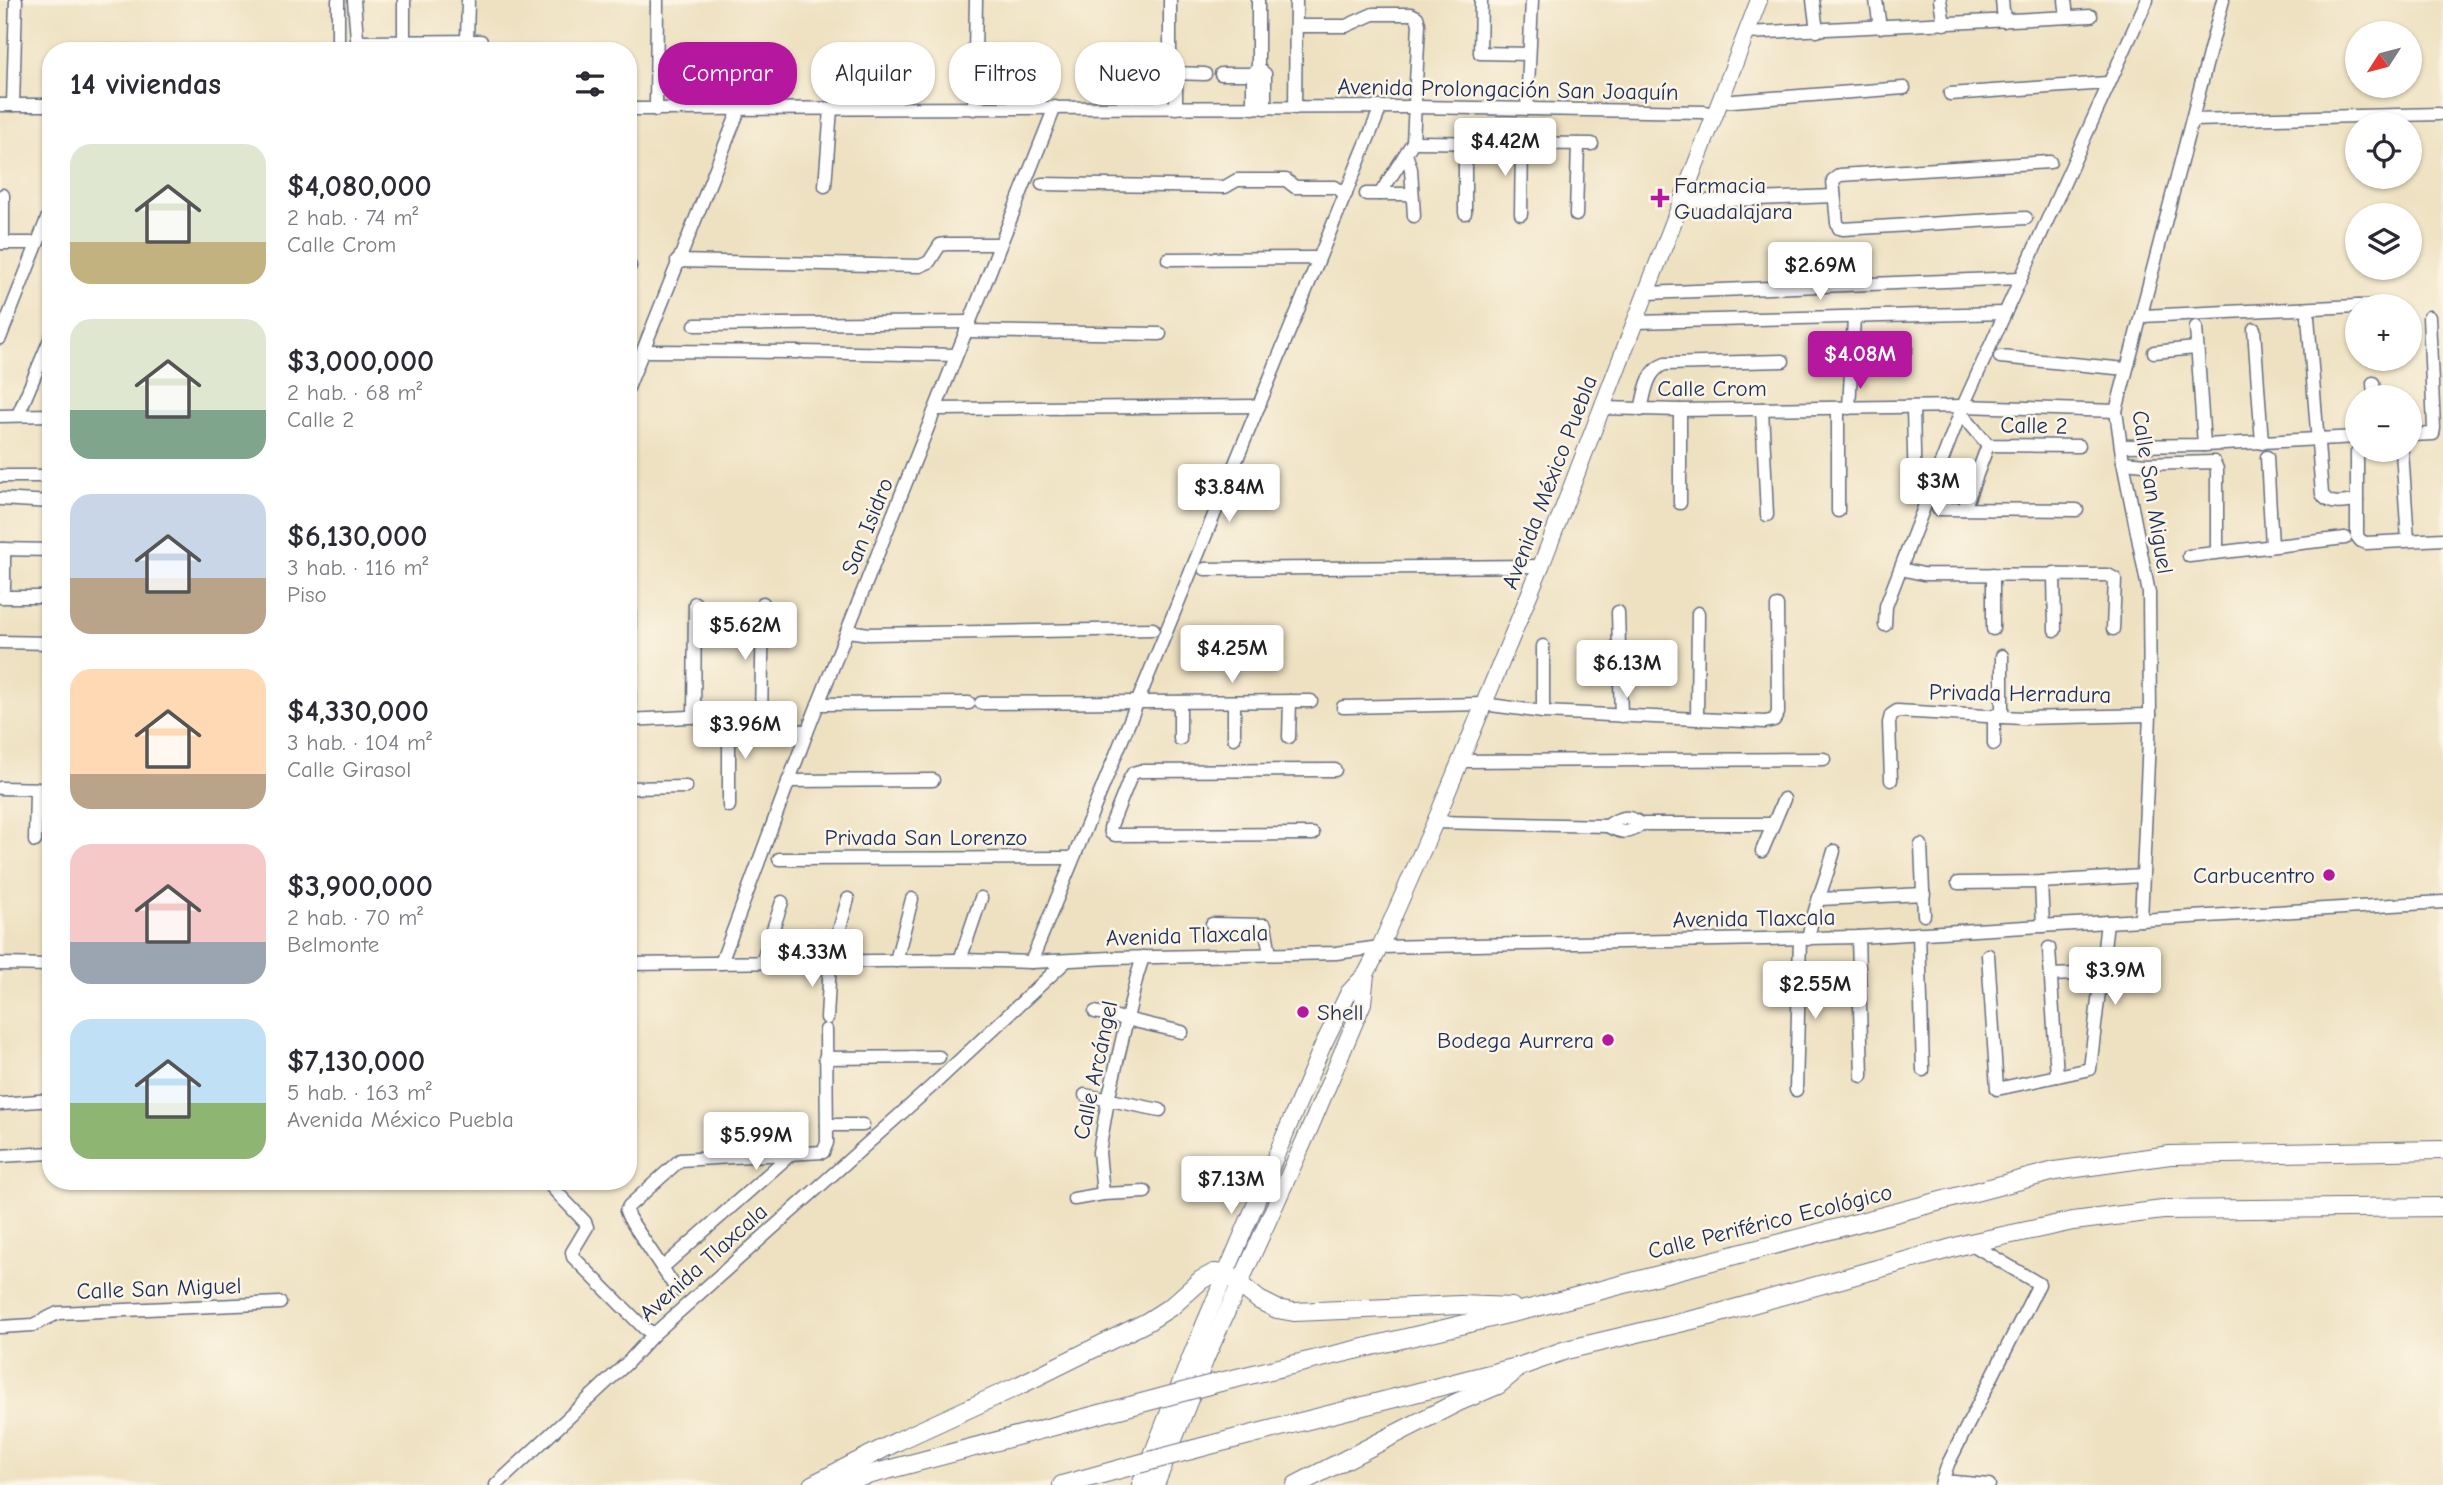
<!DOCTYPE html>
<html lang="es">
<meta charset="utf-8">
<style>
body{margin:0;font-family:"Comic Neue",sans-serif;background:#f7f7f7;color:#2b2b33;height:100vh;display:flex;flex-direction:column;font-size:26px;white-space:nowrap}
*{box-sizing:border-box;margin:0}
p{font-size:23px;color:#7c7c81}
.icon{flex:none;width:38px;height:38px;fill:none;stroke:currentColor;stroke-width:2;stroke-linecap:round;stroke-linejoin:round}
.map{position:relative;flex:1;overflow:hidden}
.side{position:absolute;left:42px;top:42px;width:595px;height:1148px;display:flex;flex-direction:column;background:#fff;border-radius:28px;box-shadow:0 2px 5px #0004}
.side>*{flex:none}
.guide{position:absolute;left:658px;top:42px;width:665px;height:63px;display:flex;gap:14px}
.needle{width:46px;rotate:234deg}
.fabs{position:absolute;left:2345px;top:21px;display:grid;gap:14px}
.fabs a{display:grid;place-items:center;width:77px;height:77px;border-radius:50%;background:#fff;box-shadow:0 2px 5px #0004;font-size:35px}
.price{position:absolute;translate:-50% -60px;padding:0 16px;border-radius:7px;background:#fff;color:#222;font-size:23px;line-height:46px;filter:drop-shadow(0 2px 4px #0008)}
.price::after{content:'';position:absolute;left:50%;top:42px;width:21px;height:16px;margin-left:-10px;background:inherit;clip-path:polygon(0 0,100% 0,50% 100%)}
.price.on{background:#b5179e;color:#fff}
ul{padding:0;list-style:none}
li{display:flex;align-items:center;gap:21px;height:175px;padding:0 28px}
li span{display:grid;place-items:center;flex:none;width:196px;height:140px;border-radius:21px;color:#555}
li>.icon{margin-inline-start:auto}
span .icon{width:84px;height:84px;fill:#fffc;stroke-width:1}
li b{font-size:30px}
h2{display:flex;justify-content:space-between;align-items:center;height:84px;padding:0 28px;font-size:30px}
.tag{padding:0 24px;border-radius:28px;background:#fff;box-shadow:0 2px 5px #0004;font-size:24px;line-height:63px}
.tag.on{background:#b5179e;color:#fff}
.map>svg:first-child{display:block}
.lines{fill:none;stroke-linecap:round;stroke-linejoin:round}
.minor-casing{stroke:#656d81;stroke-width:15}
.major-casing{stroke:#656d81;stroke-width:18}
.highway-casing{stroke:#656d81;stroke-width:20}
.minor{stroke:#fff;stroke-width:12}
.major{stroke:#fff;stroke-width:16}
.highway{stroke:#fff;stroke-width:18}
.highway-bridge-casing{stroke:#656d81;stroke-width:20;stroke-linecap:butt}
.highway-bridge{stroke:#fff;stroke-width:18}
.poi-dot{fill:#b5179e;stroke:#fcf5e5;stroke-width:2.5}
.labels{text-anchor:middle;stroke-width:5;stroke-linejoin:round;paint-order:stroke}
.street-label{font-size:23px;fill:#1b2f5e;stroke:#fcf5e5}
.poi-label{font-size:23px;fill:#1b2f5e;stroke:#fcf5e5;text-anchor:start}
</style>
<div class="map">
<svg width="2443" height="1485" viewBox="0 0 2443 1485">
<rect width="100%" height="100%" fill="#fcf5e5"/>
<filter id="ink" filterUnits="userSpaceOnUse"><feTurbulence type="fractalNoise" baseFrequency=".0143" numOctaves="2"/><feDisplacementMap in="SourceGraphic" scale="14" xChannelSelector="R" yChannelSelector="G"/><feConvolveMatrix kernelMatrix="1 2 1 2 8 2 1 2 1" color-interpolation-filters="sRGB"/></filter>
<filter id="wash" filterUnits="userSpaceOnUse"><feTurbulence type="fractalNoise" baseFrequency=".00686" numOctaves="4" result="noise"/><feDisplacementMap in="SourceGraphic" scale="28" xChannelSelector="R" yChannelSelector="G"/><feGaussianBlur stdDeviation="1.57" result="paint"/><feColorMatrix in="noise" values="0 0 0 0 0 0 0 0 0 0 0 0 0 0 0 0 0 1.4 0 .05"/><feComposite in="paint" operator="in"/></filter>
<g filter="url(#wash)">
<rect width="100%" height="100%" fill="#eee1c1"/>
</g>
<g filter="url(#ink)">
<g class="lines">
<defs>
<g id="minor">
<polyline points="354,0 357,39 363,42 481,41"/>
<polyline points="1481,0 1480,53 1529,54"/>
<polyline points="1813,0 1817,31"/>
<polyline points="1876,0 1880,27"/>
<polyline points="1940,0 1944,24"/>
<polyline points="2002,0 2004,21"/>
<polyline points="2065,0 2067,17"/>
<polyline points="1296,26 1346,26 1373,14 1411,14 1417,17 1419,24 1413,142 1380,194"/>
<polyline points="1746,33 2091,16"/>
<polyline points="467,41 468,0"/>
<polyline points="404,42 404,0"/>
<polyline points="338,51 338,0"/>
<polyline points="1170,63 1176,73 1176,108"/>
<polyline points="1260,70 1265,74 1265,108"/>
<polyline points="1171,73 1205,74"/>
<polyline points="1221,74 1265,74"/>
<polyline points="1950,94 2107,83"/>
<polyline points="1720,102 1904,88"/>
<polyline points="0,105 51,105"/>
<polyline points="13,105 16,0"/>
<polyline points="1162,107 1163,79 1170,63 1170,0"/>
<polyline points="1253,108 1253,74 1258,67 1258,0"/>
<polyline points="1295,108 1296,0"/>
<polyline points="628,109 1415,107 1703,112 1716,114"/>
<polyline points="974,109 976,0"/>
<polyline points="1527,109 1532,0"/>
<polyline points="656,110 657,0"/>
<polyline points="2192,120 2439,114"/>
<polyline points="1413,142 1592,144"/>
<polyline points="1465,143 1465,213"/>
<polyline points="1406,154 1411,169 1414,216"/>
<polyline points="1042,184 1225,187 1237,180 1286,180 1295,187 1335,187 1346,194"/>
<polyline points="825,186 831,109"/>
<polyline points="1366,194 1412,194"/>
<polyline points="3,195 3,243"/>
<polyline points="1682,202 1834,196"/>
<polyline points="1521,214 1522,143"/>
<polyline points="1576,215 1578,144"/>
<polyline points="2026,218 1843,229 1839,228 1837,223 1833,180 1840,175 2050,162"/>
<polyline points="0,243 37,243"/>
<polyline points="1168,259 1314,258 1318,260"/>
<polyline points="677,261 920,266 929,262 940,245 946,244 1000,244"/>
<polyline points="628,270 630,266"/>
<polyline points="1647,293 2020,278"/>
<polyline points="2358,306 2385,305"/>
<polyline points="2142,316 2357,306"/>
<path d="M2308,317L2322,494C2329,507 2344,502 2357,501"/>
<polyline points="1635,322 2005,313"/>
<polyline points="695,325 969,322"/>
<polyline points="2196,327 2204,445"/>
<polyline points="2254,329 2262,443"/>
<polyline points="966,331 1160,334"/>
<polyline points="0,338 51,209"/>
<polyline points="644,351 798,352"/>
<polyline points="1852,351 1906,349"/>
<polyline points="804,352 956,355"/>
<polyline points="2154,352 2196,348"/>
<polyline points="2000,357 2126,369"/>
<polyline points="2373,383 2374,397"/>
<polyline points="628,388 739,110"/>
<polyline points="1913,407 1915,495"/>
<polyline points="1602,408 1680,410 1963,406 2116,411"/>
<polyline points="1838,408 1838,511"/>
<polyline points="1849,408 1854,318"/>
<polyline points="937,409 1259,406"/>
<polyline points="1762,409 1767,515"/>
<path d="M1641,410C1645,393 1647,370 1665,364L1783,361"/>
<polyline points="1961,413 1988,445 2079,446"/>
<polyline points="18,415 51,337"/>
<polyline points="0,416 51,415"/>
<polyline points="2410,435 2433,434 2434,428 2429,317"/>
<polyline points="2121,446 2204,445 2357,437"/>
<polyline points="2402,451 2408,540"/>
<polyline points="2357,452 2357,536 2361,541 2366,543 2443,539"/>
<polyline points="2267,457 2272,546"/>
<polyline points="2123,462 2145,464 2214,462 2217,469 2217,552"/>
<polyline points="0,476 51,476"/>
<polyline points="0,499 51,502"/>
<polyline points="1680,503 1680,410"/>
<polyline points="1938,509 2077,510"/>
<polyline points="1964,509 1988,445"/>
<polyline points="0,549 51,550"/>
<polyline points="2189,556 2345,538"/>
<polyline points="1205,569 1541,566"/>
<polyline points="1901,569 1923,574 2108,575 2115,579 2113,629"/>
<polyline points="2054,573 2055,630"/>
<polyline points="4,587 4,549"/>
<polyline points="0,597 51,597"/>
<polyline points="1618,612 1621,716"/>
<polyline points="1885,625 1886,606 1963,406 2147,0"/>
<polyline points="1993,629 1993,574"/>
<polyline points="848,631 869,634 1153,629"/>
<polyline points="0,642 51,643"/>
<polyline points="1180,702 1180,739"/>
<polyline points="1234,702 1234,738"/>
<polyline points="981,703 1311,701"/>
<polyline points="818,704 969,703"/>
<polyline points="1343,707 1483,704 1543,712 1765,722 1774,720 1778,713 1777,606"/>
<polyline points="1543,712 1543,646"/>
<polyline points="694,717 695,603"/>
<polyline points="2002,717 2002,656"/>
<polyline points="1697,719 1698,613"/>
<polyline points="628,720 729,715 807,732"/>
<polyline points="629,720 629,606"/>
<polyline points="761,721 763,603"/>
<polyline points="1289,737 1290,701"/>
<polyline points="1994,744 1994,715"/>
<polyline points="1460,761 1824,759"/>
<polyline points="1891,780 1889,723 1891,715 1897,711 2022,718 2150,715"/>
<polyline points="788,781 933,780"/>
<polyline points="0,788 51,789"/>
<polyline points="628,788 686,787"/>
<polyline points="729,806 729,715"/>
<path d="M1435,822L1607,826C1621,833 1629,835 1641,824"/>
<path d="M1607,826C1619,817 1629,814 1641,824H1773"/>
<polyline points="1313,834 1115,835 1111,833 1110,828 1130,778 1133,773 1140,771 1335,770"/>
<polyline points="35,841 36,789"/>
<polyline points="1921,845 1924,915"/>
<polyline points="1762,851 1784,799"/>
<polyline points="779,859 1072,858"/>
<polyline points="2041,882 2043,926"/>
<polyline points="1958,883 2041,882 2142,876"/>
<polyline points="1820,899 1924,894"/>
<polyline points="2141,920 2150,715 2149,593 2123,462 2116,411 2223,0"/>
<polyline points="1212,924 1265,925 1270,954"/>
<polyline points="1919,933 1923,1070"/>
<polyline points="1858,937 1862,1076"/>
<path d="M1808,939C1813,909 1826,880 1834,851"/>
<polyline points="2049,948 2057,1076"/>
<polyline points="1988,955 1997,1089 2090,1069 2107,922"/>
<polyline points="960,960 981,898"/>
<polyline points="896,961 912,899"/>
<polyline points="762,962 782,902"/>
<polyline points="1031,962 1381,107"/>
<polyline points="721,963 807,732 1055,107"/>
<polyline points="0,964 51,965"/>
<polyline points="628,964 960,960 1031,962 1111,958 1336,953 1380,947 1858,937 2443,902"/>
<polyline points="2051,975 2102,973"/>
<polyline points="1095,1012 1182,1032"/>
<polyline points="827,1018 830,962 848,899"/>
<polyline points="825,1058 939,1057"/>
<polyline points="1796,1090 1800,939"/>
<polyline points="1085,1095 1160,1110"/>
<polyline points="0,1104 51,1100"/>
<polyline points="827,1125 863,1125"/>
<polyline points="628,1151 631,1151"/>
<polyline points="823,1152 827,1143 826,1030"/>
<polyline points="0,1156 51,1153"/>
<polyline points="546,1181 585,1222 587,1227 572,1252 573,1257 644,1328 654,1334"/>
<polyline points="1103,1194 1099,1152 1108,1100 1137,976 1143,957"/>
<polyline points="1074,1199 1103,1194 1145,1192"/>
<polyline points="662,1268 791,1154"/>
<polyline points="677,1290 629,1218 626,1211 629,1206 680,1160 823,1152"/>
<polyline points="0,1327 33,1325 58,1313 280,1303"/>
<polyline points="1942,1481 1989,1485"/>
<polyline points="496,1485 627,1363 654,1334 932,1086 1066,961"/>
<polyline points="1941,1485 1948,1464 2039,1284 1970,1243"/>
</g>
<g id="major">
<polyline points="1140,1485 1193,1351 1322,1047 1349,992 1366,974 1380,947 1435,822 1541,566 1759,0"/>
<polyline points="1156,1485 1207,1356 1310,1128 1363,1003 1366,974"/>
</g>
<g id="highway">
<polyline points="1220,1382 1533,1308 2055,1171 2170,1155 2443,1150"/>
<polyline points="1206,1446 1521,1366 1566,1350 1709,1316 1970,1243 2073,1221 2163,1210 2443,1207"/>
<polyline points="812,1485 898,1441 1020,1385 1147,1322 1172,1306 1201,1280 1214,1273 1227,1274 1259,1300 1277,1309 1294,1312 1460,1305 1512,1307"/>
<polyline points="830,1485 1119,1409"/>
<polyline points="1062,1485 1131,1466"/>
<polyline points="1296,1485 1458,1402 1498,1385 1516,1370"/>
</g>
</defs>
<use href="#minor" class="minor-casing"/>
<use href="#major" class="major-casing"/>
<use href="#highway" class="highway-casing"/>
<use href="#minor" class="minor"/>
<use href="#major" class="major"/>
<use href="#highway" class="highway"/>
<defs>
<g id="highway-bridge">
<polyline points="1119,1409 1220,1382"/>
<polyline points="1131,1466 1206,1446"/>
</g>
</defs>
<use href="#highway-bridge" class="highway-bridge-casing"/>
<use href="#highway-bridge" class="highway-bridge"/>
</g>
</g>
<g class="poi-dot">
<path d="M1656.5 187.5h7v7h7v7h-7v7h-7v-7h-7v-7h7z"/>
<circle cx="2329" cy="875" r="7"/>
<circle cx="1303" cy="1012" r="7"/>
<circle cx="1608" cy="1040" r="7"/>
</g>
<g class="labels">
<g class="street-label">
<text transform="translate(1508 89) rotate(1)" y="8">Avenida Prolongación San Joaquín</text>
<text x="1712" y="396">Calle Crom</text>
<text transform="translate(2034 425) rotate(1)" y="8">Calle 2</text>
<text transform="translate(1549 482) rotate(-69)" y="8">Avenida México Puebla</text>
<text transform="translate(2153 492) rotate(81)" y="8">Calle San Miguel</text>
<text transform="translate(867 526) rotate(-68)" y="8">San Isidro</text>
<text transform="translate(2020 693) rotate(1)" y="8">Privada Herradura</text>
<text x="926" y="845">Privada San Lorenzo</text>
<text transform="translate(1754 918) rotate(-1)" y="8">Avenida Tlaxcala</text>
<text transform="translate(1187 935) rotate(-2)" y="8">Avenida Tlaxcala</text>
<text transform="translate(1095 1070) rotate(-78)" y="8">Calle Arcángel</text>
<text transform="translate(1770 1221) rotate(-14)" y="8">Calle Periférico Ecológico</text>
<text transform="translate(703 1262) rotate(-42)" y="8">Avenida Tlaxcala</text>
<text transform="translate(159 1288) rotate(-2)" y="8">Calle San Miguel</text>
</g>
<g class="poi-label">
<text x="1674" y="193">Farmacia<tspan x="1674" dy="26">Guadalajara</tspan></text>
<text x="2315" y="883" text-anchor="end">Carbucentro</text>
<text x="1317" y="1020">Shell</text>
<text x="1594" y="1048" text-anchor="end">Bodega Aurrera</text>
</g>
</g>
</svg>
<div class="fabs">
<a><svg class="needle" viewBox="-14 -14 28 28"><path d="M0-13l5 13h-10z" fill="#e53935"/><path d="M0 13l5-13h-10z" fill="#7c7c81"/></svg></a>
<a><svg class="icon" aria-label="locate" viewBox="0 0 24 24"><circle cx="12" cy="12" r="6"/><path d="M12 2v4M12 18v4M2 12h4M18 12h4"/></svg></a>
<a><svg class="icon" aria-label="layers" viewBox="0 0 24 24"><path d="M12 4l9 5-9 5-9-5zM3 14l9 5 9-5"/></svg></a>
<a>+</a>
<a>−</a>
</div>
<b class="price" style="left:1505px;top:178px">$4.42M</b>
<b class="price" style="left:1820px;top:302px">$2.69M</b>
<b class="price on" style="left:1860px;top:391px">$4.08M</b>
<b class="price" style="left:1938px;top:518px">$3M</b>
<b class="price" style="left:1229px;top:524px">$3.84M</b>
<b class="price" style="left:745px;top:662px">$5.62M</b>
<b class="price" style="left:1232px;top:685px">$4.25M</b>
<b class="price" style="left:1627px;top:700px">$6.13M</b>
<b class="price" style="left:745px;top:761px">$3.96M</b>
<b class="price" style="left:812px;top:989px">$4.33M</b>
<b class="price" style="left:2115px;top:1007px">$3.9M</b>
<b class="price" style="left:1815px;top:1021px">$2.55M</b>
<b class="price" style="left:756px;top:1172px">$5.99M</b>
<b class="price" style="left:1231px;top:1216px">$7.13M</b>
<div class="guide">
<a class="tag on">Comprar</a>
<a class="tag">Alquilar</a>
<a class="tag">Filtros</a>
<a class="tag">Nuevo</a>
</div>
<section class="side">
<h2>14 viviendas<svg class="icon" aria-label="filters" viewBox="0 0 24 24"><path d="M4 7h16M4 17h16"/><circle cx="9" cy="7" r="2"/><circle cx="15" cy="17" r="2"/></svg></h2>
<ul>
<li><span style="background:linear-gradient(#dfe7d0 70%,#c2b280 0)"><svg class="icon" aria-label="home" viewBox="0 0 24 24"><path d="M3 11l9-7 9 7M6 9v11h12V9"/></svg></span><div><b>$4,080,000</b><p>2 hab. · 74 m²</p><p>Calle Crom</p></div></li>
<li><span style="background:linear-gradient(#dfe7d0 65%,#7fa58c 0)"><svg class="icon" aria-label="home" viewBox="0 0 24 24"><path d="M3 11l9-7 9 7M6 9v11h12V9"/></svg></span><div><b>$3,000,000</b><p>2 hab. · 68 m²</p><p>Calle 2</p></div></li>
<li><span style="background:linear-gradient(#c9d6e8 60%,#b9a48a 0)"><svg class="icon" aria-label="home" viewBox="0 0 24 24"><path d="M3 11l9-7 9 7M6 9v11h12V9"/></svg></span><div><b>$6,130,000</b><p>3 hab. · 116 m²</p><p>Piso</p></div></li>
<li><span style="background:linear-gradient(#ffd9b3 75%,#b9a48a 0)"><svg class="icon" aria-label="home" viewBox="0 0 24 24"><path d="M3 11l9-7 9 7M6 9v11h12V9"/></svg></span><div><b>$4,330,000</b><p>3 hab. · 104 m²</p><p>Calle Girasol</p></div></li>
<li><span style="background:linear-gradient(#f6c9c9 70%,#9aa5b1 0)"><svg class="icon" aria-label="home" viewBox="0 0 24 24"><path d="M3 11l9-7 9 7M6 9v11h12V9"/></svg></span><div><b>$3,900,000</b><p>2 hab. · 70 m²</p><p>Belmonte</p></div></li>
<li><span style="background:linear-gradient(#bfe0f5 60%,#8fb573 0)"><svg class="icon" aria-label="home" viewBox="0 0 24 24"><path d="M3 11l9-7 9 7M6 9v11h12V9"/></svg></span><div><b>$7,130,000</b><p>5 hab. · 163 m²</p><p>Avenida México Puebla</p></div></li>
</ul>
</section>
</div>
